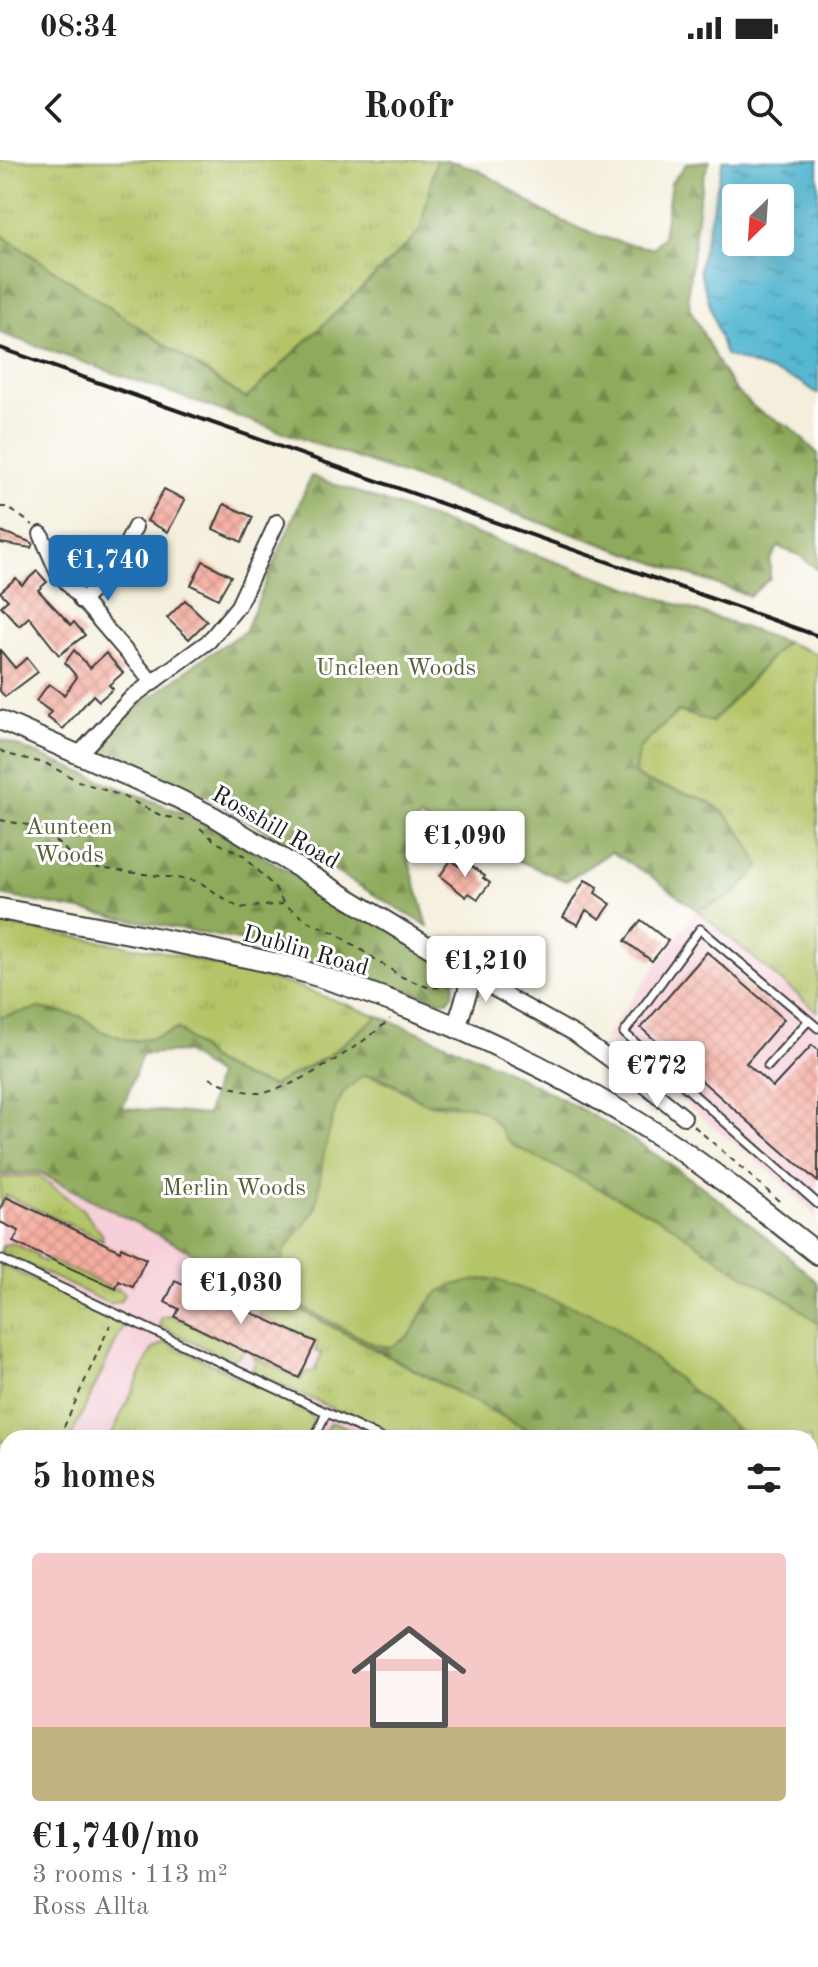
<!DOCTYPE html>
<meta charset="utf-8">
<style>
body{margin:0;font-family:"Old Standard TT",serif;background:#f2f2f2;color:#222;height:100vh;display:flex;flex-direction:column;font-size:30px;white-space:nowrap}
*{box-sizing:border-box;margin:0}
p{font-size:26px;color:#767676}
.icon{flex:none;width:44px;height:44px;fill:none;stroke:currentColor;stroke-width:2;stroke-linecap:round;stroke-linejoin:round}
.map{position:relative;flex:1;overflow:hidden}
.panel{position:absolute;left:0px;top:1270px;width:818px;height:538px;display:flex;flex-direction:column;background:#fff;border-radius:24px 24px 0 0;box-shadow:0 8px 32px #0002}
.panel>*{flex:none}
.needle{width:52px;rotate:205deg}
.buttons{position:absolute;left:722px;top:24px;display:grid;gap:16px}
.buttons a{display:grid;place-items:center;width:72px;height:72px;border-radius:8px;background:#fff;box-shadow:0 8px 32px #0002;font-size:40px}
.price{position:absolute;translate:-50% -68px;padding:0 18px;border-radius:8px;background:#fff;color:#222;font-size:26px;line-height:52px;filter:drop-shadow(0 2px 4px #0008)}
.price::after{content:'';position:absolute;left:50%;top:48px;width:24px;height:18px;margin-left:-12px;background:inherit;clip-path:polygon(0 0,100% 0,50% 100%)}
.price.current{background:#1f6fb2;color:#fff}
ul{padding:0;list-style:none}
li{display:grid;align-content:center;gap:16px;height:424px;padding:0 32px}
li span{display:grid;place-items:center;height:248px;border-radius:8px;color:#555}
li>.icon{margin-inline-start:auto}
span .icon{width:144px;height:144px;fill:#fffc;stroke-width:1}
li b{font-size:34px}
h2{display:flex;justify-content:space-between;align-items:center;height:96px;padding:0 32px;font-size:34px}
.status{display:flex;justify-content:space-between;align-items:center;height:56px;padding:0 40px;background:#fff;direction:ltr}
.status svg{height:22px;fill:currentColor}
header{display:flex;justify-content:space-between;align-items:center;height:104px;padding:0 32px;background:#fff;font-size:36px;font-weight:800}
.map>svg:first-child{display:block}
.built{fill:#f6cfd8}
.grass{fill:url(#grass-tufts);stroke:#687042;stroke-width:2}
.forest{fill:url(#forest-firs);stroke:#56633c;stroke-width:2;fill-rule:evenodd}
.park{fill:#b4c568;stroke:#687042;stroke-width:2}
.water{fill:url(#water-ripples);stroke:#386a77;stroke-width:2;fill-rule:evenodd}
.building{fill:url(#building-cross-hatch)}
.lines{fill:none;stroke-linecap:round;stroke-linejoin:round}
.service-casing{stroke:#3c3c39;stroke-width:11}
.minor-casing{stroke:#3c3c39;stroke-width:18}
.tertiary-casing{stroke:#3c3c39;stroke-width:22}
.secondary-casing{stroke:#3c3c39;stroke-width:24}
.path{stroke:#3c3c39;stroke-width:2;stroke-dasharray:6 6;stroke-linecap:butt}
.service{stroke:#fff;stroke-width:7}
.minor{stroke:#fff;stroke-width:14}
.tertiary{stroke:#fff;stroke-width:18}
.secondary{stroke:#fff;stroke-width:20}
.rail{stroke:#1c1c1c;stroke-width:4}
.labels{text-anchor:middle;stroke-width:6;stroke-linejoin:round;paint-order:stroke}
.park-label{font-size:24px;fill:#59603a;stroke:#fff}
.street-label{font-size:24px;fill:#1c1c1c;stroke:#fff}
</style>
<div class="status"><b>08:34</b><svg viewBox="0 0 49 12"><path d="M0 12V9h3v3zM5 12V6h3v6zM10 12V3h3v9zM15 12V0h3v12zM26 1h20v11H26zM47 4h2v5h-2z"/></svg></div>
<header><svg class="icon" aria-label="back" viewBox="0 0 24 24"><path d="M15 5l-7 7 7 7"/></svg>Roofr<svg class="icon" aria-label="search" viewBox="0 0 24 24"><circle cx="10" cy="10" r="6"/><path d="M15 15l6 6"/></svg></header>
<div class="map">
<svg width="818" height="1807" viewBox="0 0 818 1807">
<defs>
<pattern id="grass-tufts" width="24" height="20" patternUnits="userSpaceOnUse" patternTransform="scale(2)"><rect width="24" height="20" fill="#b4c568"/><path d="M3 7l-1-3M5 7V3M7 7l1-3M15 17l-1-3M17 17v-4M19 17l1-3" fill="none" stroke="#9aa95a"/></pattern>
<pattern id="forest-firs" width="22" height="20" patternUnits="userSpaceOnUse" patternTransform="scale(2)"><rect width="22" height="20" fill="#8faa5c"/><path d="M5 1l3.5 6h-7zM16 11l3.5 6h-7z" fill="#748a4b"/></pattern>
<pattern id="water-ripples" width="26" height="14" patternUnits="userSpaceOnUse" patternTransform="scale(2)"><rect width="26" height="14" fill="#54b7d2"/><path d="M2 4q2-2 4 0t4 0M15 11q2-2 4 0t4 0" fill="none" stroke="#4594aa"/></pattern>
<pattern id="building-cross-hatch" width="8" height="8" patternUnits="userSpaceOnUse" patternTransform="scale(2)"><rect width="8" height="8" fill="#f5aea1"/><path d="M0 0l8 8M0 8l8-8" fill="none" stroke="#d1958a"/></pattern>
</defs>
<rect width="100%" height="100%" fill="#fff"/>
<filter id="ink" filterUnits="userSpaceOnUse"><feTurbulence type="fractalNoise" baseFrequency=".0125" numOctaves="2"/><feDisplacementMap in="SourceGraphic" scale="16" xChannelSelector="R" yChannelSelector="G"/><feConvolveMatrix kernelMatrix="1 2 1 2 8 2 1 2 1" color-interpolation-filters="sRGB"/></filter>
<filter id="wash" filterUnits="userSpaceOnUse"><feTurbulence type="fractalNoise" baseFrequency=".006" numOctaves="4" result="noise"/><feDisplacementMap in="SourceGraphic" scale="32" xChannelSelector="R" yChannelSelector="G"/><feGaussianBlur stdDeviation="1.8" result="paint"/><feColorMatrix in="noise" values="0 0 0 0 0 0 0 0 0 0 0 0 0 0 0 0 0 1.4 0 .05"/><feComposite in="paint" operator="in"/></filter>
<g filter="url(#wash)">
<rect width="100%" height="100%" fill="#f4efdd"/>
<g class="built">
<polygon points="697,750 818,852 818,1059 780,1021 604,878"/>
<polygon points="39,1012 543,1278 8,1278 8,1782 0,1778 0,1015"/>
</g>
<g class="grass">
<polygon points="0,0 436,0 420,72 246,239 0,74"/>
<polygon points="785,482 818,494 818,852 697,750 713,743 706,640 646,622 634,614 639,588 679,551 712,562"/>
<polygon points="0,764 160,791 293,825 378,856 328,896 272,926 243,917 216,904 178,869 151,879 131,881 101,871 80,856 0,857"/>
<polygon points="38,1015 83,1050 102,1074 103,1080 6,1035 0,1048 0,1018"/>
<polygon points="12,1083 37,1095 36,1098 45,1102 47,1098 116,1130 117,1128 124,1133 121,1141 110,1144 0,1092 3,1085"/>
<polygon points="0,1104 125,1163 72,1275 77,1278 8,1278 8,1283 0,1281"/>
<polygon points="268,1133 543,1278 415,1278 397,1270 393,1277 252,1211 255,1202 252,1196 301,1219 305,1212 314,1212 322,1194 315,1190 317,1182 258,1155"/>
<polygon points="168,1156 174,1157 244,1190 240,1196 229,1200 160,1166 161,1158"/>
<polygon points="166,1182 306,1249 314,1261 309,1278 110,1278 152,1190"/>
<polygon points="330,1263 339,1264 369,1278 320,1278"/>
<polygon points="0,1618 8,1621 8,1702 0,1698"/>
<polygon points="339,1800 412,1800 417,1807 360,1807"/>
</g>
<g class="forest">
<path d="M436,0C481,0 514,36 552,56C585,72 616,84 653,88L663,77L671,23L687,3L710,1L704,15L699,41L688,132L690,148L721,209L736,231L761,253L789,266L818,294V410L799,395L778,387L770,400V418L750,436L0,173V74L246,239L420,72Z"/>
<path d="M311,316L785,482L712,562L678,551L639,589L634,614C656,629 682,629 705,640C732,653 747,680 760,706L734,735L697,750L655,719L611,692L566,721L419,658L407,695L428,766L208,637L90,592L116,563L202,499L245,471Z"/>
<polygon points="0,579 192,657 415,782 455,817 453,834 448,841 442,841 260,784 0,735"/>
<path d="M40,848L80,856L101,871L131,881L151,879L178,869L216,904L245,918L271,926L328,896L378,856C549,921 684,998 818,1123V1164L791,1142L736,1111L668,1063L512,985L497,967L451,943H426L381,917L363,915C354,925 341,937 336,950C322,983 328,1032 308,1059L287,1139L375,1185L391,1187L411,1174L426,1146L438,1132L453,1125L482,1119L497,1120L587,1152L613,1164L748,1278H544L39,1012L0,1015V857ZM184,892L217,915L207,955L123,948L142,894Z"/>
<polygon points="818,1301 818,1807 489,1807 483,1800 810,1800 810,1305"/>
<polygon points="0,1778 8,1782 8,1800 338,1800 360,1807 0,1807"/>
</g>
<path class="park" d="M363,915C392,919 403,934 427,943C445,949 465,941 483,951C496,958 502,975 512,985L668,1063L736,1111L791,1142L818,1164V1301L810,1305V1278H748L613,1164L587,1152L497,1120L482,1119L453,1125L438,1132L426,1146L411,1174L391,1187L376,1185L287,1139L279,1129L278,1115L285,1090L316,1049L324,991L336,947L344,932Z"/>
<path class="water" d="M723,0H818V234L801,222L725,195L699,109ZM736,38H780V82H736Z"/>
<g id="blocks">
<g class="building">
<polygon points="164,329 185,340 168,372 147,361"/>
<polygon points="224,344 253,357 242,382 213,369"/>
<polygon points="0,371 33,383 31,388 0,383"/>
<polygon points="137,385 150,392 144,399 151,406 145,417 125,407"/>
<polygon points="203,401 231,416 218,439 191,425"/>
<polygon points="37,411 47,422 38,430 71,465 74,462 85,475 59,495 29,457 19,466 1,446 8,440 0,432 16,418 22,425"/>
<polygon points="185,440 207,461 189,479 167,458"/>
<polygon points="0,490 15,508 27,498 38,512 5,537 0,531"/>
<polygon points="74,490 90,508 106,493 123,513 109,525 113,529 99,541 93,535 63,569 47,557 51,552 36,541 49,524 64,535 77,517 65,503"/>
<polygon points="451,700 459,706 463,700 485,716 483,718 490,723 478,739 469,733 466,737 440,716"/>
<polygon points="585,720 598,727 595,733 611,744 600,759 586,750 578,765 563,757"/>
<polygon points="641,760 668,781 652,801 625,781"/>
<polygon points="707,792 784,859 746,903 773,927 812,885 818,890 818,1022 641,868"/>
<polygon points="6,1037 120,1091 121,1087 146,1099 133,1127 119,1121 116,1129 13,1082 19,1071 0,1062 0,1051"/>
<polygon points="218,1104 226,1108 213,1135 316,1182 299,1218 175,1157 179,1149 165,1142 175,1121 198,1132 200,1129 204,1131"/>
</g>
</g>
</g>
<g filter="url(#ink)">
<use href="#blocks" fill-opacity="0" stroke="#3c3c39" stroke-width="2"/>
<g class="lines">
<defs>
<g id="service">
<polyline points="818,868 700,769 624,873 818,1044"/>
<polyline points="768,906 808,861"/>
<polyline points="0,1099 381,1278"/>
<polyline points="315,1278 326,1253"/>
<polyline points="0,1358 8,1362"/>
<polyline points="0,1454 8,1437"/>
<polyline points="0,1563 8,1567"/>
<polyline points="420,1800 426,1807"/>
</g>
<g id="minor">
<polyline points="41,374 57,411 153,523"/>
<path d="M81,441C111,416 118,401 135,367"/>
<polyline points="78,595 132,537 209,481 238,446 277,362"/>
<polyline points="460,810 575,874 646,926 684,957"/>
</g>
<polyline id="tertiary" points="0,560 177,638 213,656 450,800 460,810 469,827 456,868"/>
<path id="secondary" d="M0,749C70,762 139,774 208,789C233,795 260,799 285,806C417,844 547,903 663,978C717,1014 767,1054 818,1094"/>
</defs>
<use href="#service" class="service-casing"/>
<use href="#minor" class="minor-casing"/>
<use href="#tertiary" class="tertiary-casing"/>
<use href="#secondary" class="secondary-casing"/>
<g class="path">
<polyline points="0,347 7,347 33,365"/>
<polyline points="0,590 7,594 47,604 78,621 122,636 162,656 184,660"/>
<polyline points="0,660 33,666 62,686 70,695 98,708 198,721 239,748 284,744 309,762 337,774 402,817 430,828 450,826"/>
<polyline points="200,668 216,682 243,695 275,728 284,744"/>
<path d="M209,918C225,925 240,931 257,933C287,935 368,881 390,859"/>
<polyline points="694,966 779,1041"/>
<polyline points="59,1278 110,1165"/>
<polyline points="0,1379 8,1382"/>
<polyline points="114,1800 126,1807"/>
<polyline points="720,1807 720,1800"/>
</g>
<use href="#service" class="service"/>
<use href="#minor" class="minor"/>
<use href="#tertiary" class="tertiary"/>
<use href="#secondary" class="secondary"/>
<polyline class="rail" points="0,188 818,476"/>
</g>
</g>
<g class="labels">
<g class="park-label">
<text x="396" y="515">Uncleen Woods</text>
<text x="69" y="674">Aunteen<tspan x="69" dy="28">Woods</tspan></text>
<text x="234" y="1035">Merlin Woods</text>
</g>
<g class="street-label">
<text transform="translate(276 667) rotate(30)" y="8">Rosshill Road</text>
<text transform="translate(306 790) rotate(16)" y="8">Dublin Road</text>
</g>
</g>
</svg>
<div class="buttons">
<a><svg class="needle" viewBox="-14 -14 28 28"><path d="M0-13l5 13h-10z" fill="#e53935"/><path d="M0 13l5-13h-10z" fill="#767676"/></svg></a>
</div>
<b class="price current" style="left:108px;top:443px">€1,740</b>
<b class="price" style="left:465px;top:719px">€1,090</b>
<b class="price" style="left:486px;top:844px">€1,210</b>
<b class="price" style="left:657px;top:949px">€772</b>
<b class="price" style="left:241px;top:1166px">€1,030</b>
<section class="panel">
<h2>5 homes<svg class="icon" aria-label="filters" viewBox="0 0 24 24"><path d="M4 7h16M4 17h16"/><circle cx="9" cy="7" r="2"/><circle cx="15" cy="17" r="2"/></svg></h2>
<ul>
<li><span style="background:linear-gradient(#f6c9c9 70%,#c2b280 0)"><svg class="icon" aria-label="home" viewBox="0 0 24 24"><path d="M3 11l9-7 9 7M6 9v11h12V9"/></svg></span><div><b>€1,740/mo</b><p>3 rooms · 113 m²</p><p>Ross Allta</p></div></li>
</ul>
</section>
</div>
